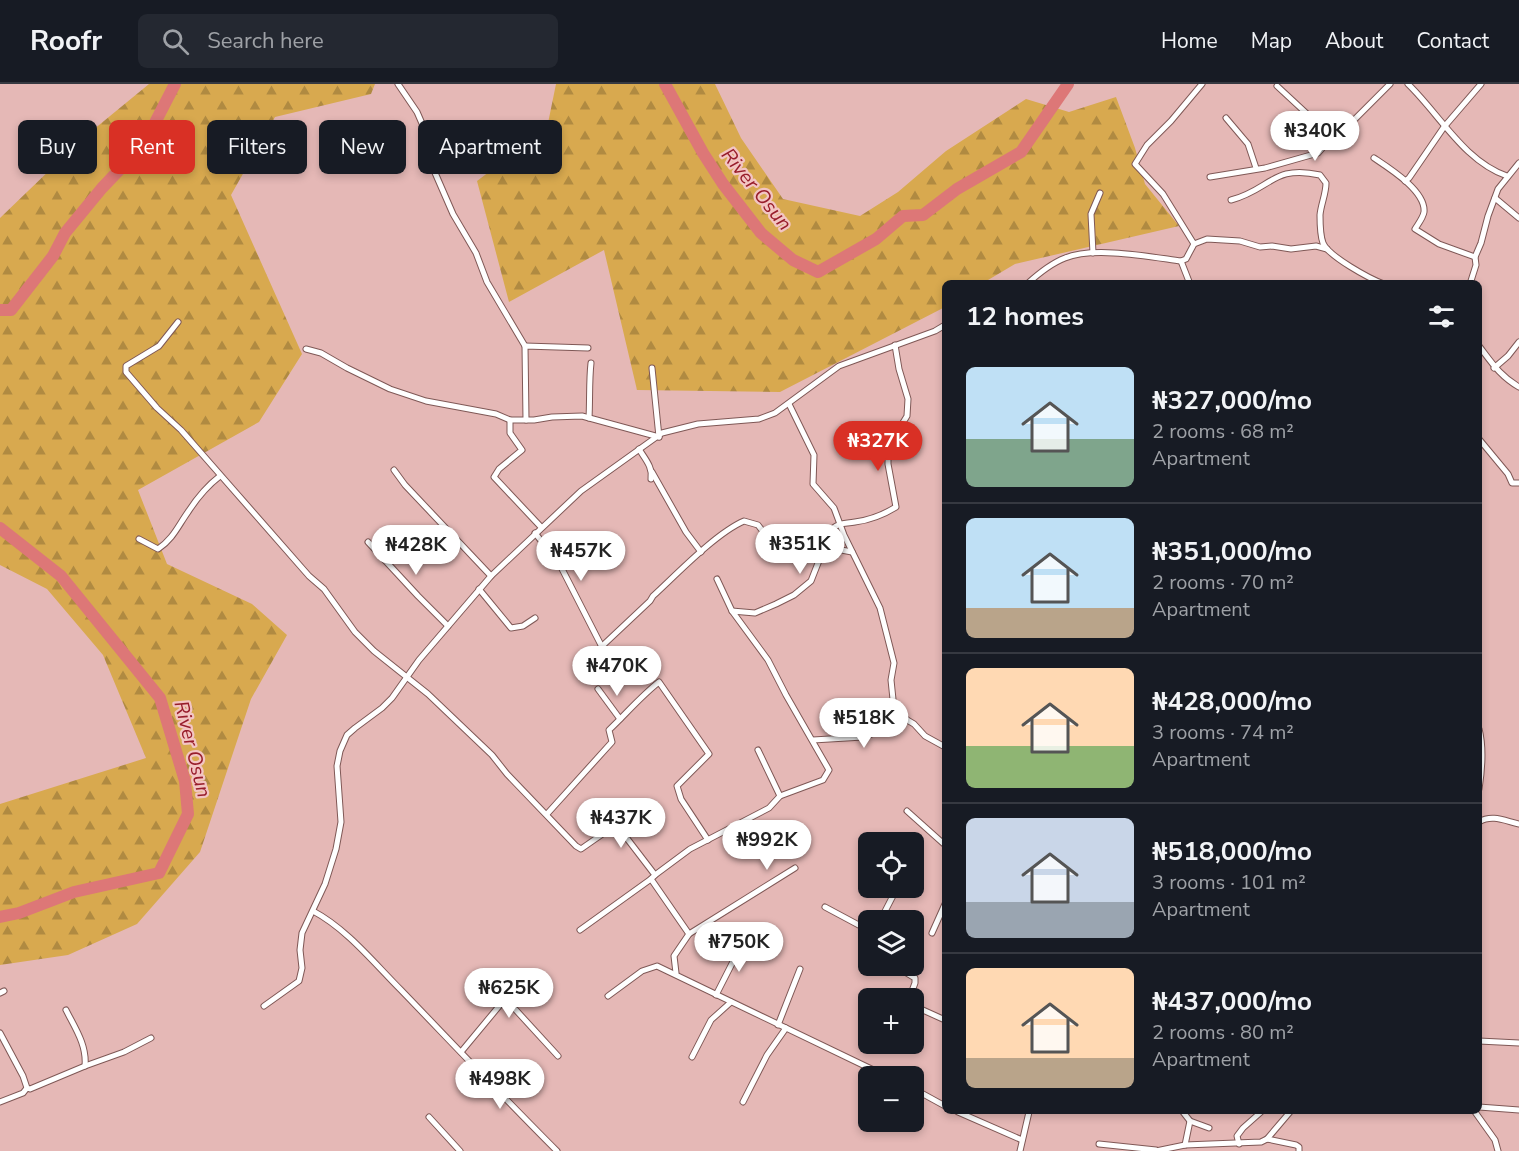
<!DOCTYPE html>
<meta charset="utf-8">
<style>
body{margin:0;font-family:"Nunito Sans",sans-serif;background:#242831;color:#f1f3f6;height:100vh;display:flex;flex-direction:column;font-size:22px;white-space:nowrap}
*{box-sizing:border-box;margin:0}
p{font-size:20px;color:#9ea1a6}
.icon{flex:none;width:33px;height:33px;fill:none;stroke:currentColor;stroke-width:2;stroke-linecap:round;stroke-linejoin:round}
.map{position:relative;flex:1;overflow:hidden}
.drawer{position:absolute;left:942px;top:196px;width:540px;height:834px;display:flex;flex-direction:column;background:#171b24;border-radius:9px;box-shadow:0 3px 9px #0003}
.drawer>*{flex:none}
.guide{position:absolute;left:18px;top:36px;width:570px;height:54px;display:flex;gap:12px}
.controls{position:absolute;left:858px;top:748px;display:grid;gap:12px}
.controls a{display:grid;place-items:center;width:66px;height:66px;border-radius:9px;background:#171b24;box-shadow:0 3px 9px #0003;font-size:30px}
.price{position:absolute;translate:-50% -51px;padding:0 14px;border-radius:21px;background:#fff;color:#222;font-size:20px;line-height:39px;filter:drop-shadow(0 2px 3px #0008)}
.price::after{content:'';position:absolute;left:50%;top:36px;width:18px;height:14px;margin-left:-9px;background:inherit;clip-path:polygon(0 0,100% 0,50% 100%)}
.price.active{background:#d93025;color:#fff}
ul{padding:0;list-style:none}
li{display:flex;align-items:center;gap:18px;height:150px;padding:0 24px}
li+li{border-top:2px solid #363941}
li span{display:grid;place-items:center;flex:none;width:168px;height:120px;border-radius:9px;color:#555}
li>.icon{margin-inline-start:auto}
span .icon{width:72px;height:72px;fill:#fffc;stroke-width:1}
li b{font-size:26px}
h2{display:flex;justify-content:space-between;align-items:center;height:72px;padding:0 24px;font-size:26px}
.chip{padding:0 21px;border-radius:9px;background:#171b24;box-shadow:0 3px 9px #0003;font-size:21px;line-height:54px}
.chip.active{background:#d93025;color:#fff}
header{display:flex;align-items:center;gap:36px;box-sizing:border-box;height:84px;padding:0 30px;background:#171b24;border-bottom:2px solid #363941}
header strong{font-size:28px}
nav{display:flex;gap:33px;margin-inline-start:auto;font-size:21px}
.search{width:420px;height:54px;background:#242831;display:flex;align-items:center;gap:15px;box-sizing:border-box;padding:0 21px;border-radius:9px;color:#9ea1a6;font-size:22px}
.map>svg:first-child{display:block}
.forest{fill:url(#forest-firs)}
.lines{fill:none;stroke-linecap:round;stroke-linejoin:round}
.river{stroke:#d77;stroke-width:12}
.street-casing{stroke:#7f5856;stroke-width:7}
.street{stroke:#fff;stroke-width:5}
.labels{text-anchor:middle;stroke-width:4.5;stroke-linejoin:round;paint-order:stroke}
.water-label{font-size:20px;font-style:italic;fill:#981d2b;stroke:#f3c5c3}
</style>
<header>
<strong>Roofr</strong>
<div class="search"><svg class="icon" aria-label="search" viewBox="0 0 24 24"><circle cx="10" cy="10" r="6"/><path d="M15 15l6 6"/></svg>Search here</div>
<nav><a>Home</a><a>Map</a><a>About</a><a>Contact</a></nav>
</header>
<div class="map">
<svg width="1519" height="1067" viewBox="0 0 1519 1067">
<defs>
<pattern id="forest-firs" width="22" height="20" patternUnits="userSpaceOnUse" patternTransform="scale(1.5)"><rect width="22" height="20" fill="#d8a94f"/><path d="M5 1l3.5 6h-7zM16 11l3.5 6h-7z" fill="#b08a41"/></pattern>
</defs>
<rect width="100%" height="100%" fill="#e5b8b6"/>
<g class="forest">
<polygon points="149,0 375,0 371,10 275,33 231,111 302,270 259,338 138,406 167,480 252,520 287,551 251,615 200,768 137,840 68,871 0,881 0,720 146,674 103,571 47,505 0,481 0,134 82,55"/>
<polygon points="556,0 715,0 741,54 783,115 860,132 898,108 946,67 1026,15 1069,28 1116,13 1135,64 1145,100 1179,142 1015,180 983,199 945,200 945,223 780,308 637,306 604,166 509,218 477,97 547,44"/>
</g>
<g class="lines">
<g class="river">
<polyline points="665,0 703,69 723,100 761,149 793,176 818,188 876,155 903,132 923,131 957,105 1021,68 1068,0"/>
<polyline points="0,226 11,226 53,172 65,149 102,104 144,60 175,0"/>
<polyline points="0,444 61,492 160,614 185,697 188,730 159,789 74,808 19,829 0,833"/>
</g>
<defs>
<g id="street">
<polyline points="398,0 417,28 424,44 429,75 453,130 476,169 487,198 525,262"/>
<path d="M1408,0C1440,31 1464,77 1507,92"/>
<polyline points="1277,2 1332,53"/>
<polyline points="1226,34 1248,60 1256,84"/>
<path d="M1374,74C1389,84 1426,107 1424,128C1423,134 1418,140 1415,145L1439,160L1475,173"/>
<polyline points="1210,93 1265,84 1318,69 1332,53 1355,35 1390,0"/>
<polyline points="1405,97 1409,94 1444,43 1481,0"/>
<polyline points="1495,114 1519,134"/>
<path d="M1231,116C1270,106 1273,80 1320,91L1326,99C1326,110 1321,120 1320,131C1320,139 1320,151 1323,159C1328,172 1370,195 1384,200"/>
<polyline points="1194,160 1163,110 1135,80 1147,61 1171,37 1202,0"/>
<polyline points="1093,169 1091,130 1100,109"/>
<polyline points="1181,177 1190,200"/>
<path d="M1027,200C1038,190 1052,179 1065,174C1094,162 1151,173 1181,177L1186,175L1194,160L1207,155L1240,157L1260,163L1272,162L1291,165L1316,162L1327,165"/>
<polyline points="1470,200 1476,181 1475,173 1481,159 1488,132 1498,105 1519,79"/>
<polyline points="178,238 159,262 126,282 126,288 157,324 181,346 309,492 324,505 355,548 374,567 428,610 492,671 507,690 576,762 581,765 614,742 619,744 655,791 651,795 689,850"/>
<path d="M1479,262C1492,279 1500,292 1519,303"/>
<polyline points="306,265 321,269 347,284 390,305 426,317 496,330 510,336 534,336 552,333 582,332 659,353"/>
<polyline points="652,284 659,353"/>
<polyline points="1494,284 1508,272 1519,258"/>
<polyline points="789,320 814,371 813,400 834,424 844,451 880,524 894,579 891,596 894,625 897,630 914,640 925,652 945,663"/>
<path d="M589,334C590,315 589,297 591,279"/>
<polyline points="510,336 510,349 522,366 499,385 494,393 541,443"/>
<polyline points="526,336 525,262 588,264"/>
<polyline points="1479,355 1508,390 1512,399 1519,399"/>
<path d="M639,365C645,375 653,383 651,395"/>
<polyline points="394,386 405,401 491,492"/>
<polyline points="652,388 686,448 701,468"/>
<polyline points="535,449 560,481 602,563"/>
<path d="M139,455L158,465C173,455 178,442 188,428C197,414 207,402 220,392"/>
<polyline points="368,458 418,512 448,542"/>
<path d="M836,465L833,460L832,445C840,438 845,440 855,438C870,436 883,431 896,423L888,380V363L907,332L908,315L899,285L895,261"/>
<polyline points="717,495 732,527 768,576 786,611 829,686 823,696 780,712"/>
<polyline points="479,505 511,544 523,542 535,534"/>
<polyline points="732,527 755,529 776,520 794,511 811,497 820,474 836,465 852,468"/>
<path d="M581,586L599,565L650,517L653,512C676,491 716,449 744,437L758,441L770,457"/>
<polyline points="598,605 620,635"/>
<path d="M1479,645C1484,664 1482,686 1479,705"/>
<polyline points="813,656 863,653 891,643 906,635"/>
<polyline points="907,727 945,761"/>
<path d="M547,730L612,658L609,646C626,630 641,612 659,598L709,670L677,702L681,715L708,756"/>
<path d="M1479,738C1492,730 1505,737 1519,740"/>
<polyline points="655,791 690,765 769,724 780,712 758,666"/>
<polyline points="825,823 868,846"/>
<path d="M313,827C347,845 374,879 401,906C453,960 504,1014 557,1067"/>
<polyline points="880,837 897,804"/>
<polyline points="580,846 651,795"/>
<polyline points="932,849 945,820"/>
<polyline points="895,882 915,894 915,899 909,915"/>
<polyline points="676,889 674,872 689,850 795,784"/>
<polyline points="0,909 4,907"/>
<polyline points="716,911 743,858"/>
<polyline points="608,912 642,887 657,882 888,993"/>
<polyline points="264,922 299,897 302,884 300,866 302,849 325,800 336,765 341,738 337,682 340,667 347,651 355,644 382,624 392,614 419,576 491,492 581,407 662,349 698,340 759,335 775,329 839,282 935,247 945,241"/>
<polyline points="914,922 945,936"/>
<path d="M66,926C75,944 87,961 85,982"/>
<polyline points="778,941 800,885"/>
<polyline points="0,949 23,992 27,1004"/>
<polyline points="1479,957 1519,959"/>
<polyline points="461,968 500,921 506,919 514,924 558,972"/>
<polyline points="692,973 711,936 731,918"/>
<polyline points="914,1005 945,1022"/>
<polyline points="0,1018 23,1009 27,1004 30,1005 85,982 124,968 151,954"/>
<polyline points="743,1018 767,971 786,944"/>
<polyline points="1479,1023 1519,1026"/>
<polyline points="958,1028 1022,1056"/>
<polyline points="1183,1028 1190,1037 1185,1061"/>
<polyline points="1475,1028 1495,1056 1498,1067"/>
<polyline points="429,1033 460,1067"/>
<polyline points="1190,1037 1209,1044"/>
<polyline points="1267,1055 1296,1061 1299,1063 1299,1067"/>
<polyline points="1099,1060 1156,1066"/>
<polyline points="1239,1060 1237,1052 1243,1044 1261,1028"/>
<polyline points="1020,1067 1029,1028"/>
<polyline points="1156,1067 1185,1061 1261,1058 1267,1055 1290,1028"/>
</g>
</defs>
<use href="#street" class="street-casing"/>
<use href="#street" class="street"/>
</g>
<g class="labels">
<g class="water-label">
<text transform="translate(757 105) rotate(51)" y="7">River Osun</text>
<text transform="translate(193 665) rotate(76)" y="7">River Osun</text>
</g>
</g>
</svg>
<div class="controls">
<a><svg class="icon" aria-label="locate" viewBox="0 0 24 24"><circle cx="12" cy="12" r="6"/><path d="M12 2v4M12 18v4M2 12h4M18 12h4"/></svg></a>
<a><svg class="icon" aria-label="layers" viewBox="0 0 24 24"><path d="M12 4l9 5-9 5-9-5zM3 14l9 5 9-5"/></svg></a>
<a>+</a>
<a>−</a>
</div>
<b class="price" style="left:1315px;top:78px">₦340K</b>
<b class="price active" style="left:878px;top:388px">₦327K</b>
<b class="price" style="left:800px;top:491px">₦351K</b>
<b class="price" style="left:416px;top:492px">₦428K</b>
<b class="price" style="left:581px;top:498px">₦457K</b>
<b class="price" style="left:617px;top:613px">₦470K</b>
<b class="price" style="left:864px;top:665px">₦518K</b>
<b class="price" style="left:621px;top:765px">₦437K</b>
<b class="price" style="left:767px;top:787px">₦992K</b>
<b class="price" style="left:739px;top:889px">₦750K</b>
<b class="price" style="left:509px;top:935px">₦625K</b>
<b class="price" style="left:500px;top:1026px">₦498K</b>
<div class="guide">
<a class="chip">Buy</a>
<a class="chip active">Rent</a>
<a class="chip">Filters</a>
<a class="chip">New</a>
<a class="chip">Apartment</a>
</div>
<section class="drawer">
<h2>12 homes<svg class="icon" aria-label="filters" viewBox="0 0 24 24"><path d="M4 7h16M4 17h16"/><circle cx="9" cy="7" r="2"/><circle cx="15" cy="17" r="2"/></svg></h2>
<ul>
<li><span style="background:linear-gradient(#bfe0f5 60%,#7fa58c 0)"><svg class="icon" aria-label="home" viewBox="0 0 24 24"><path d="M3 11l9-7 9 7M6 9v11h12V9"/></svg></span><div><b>₦327,000/mo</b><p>2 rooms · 68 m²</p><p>Apartment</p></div></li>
<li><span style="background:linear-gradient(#bfe0f5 75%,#b9a48a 0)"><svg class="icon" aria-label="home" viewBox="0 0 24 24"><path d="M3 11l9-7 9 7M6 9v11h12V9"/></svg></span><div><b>₦351,000/mo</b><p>2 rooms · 70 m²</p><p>Apartment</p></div></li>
<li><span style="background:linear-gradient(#ffd9b3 65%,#8fb573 0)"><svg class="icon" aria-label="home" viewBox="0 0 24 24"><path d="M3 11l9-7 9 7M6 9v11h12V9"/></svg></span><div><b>₦428,000/mo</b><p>3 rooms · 74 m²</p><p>Apartment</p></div></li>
<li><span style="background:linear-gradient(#c9d6e8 70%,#9aa5b1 0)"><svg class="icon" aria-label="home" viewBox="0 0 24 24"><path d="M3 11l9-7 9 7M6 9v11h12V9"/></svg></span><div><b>₦518,000/mo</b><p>3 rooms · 101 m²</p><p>Apartment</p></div></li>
<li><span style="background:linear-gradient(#ffd9b3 75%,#b9a48a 0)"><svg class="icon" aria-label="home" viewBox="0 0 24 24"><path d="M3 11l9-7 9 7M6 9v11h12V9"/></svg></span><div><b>₦437,000/mo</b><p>2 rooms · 80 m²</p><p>Apartment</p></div></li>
</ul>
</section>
</div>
